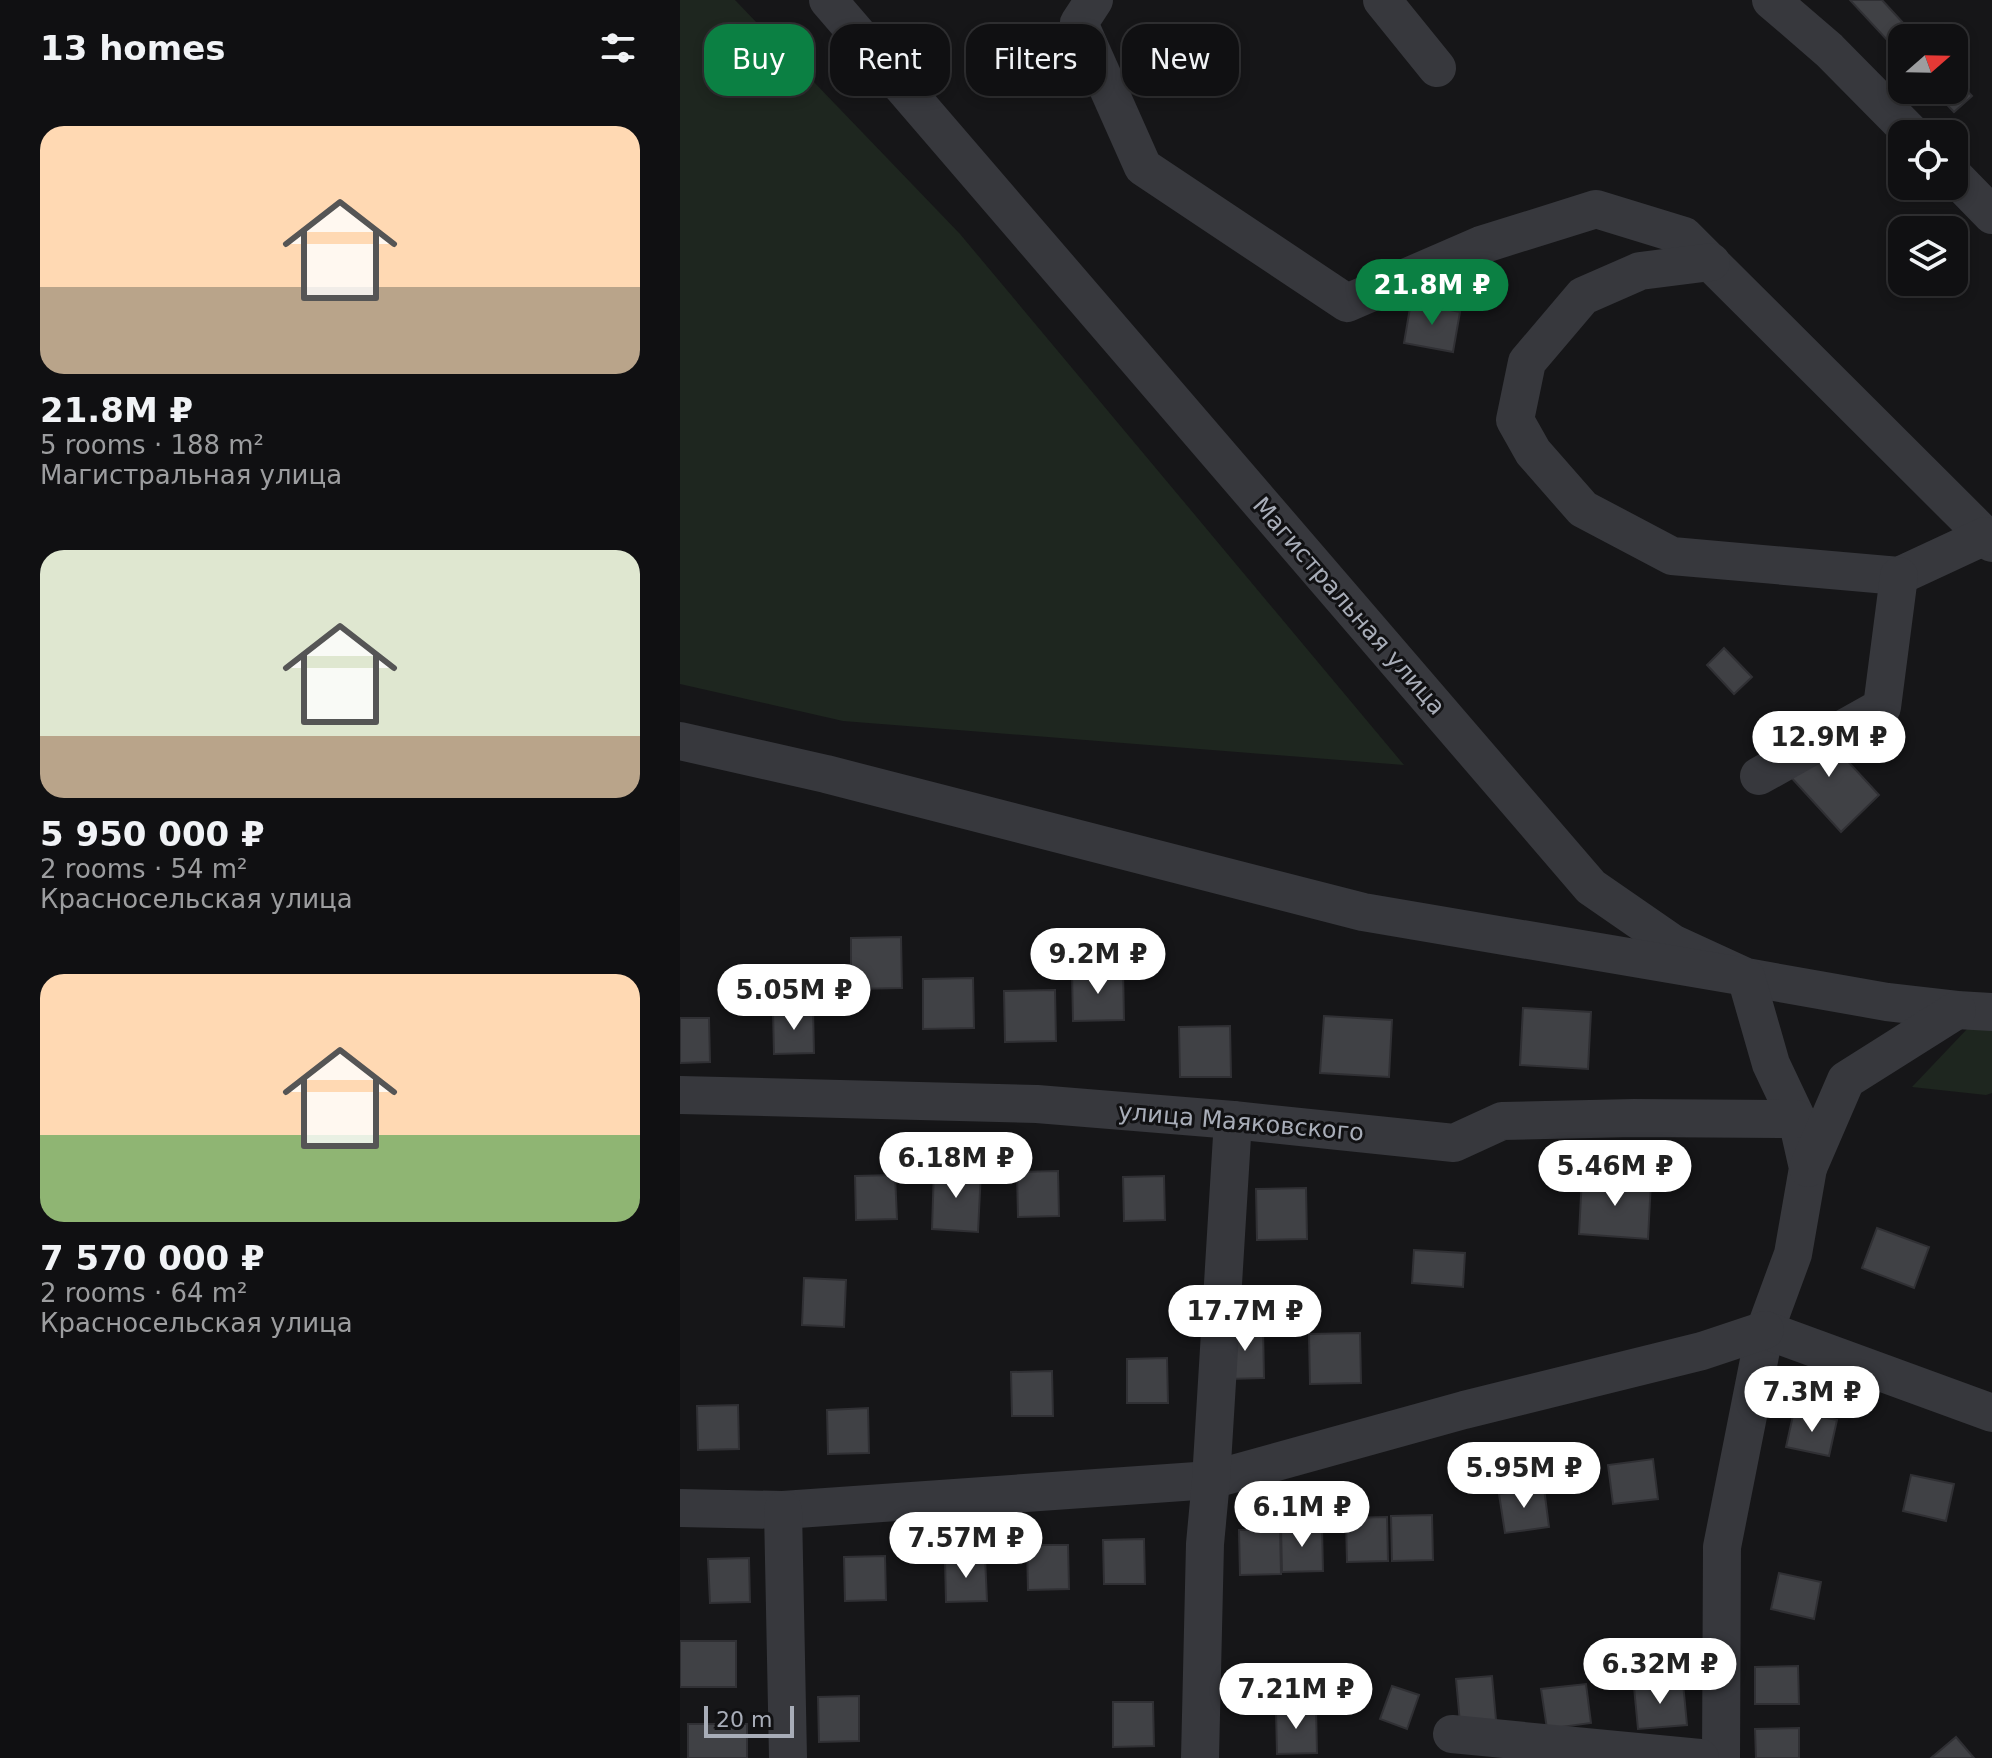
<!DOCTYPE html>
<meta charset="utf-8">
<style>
body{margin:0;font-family:"DejaVu Sans",sans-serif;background:#1e1e20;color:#f1f3f6;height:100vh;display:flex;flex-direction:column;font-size:30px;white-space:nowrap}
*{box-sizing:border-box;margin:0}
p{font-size:26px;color:#9c9d9f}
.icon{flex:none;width:44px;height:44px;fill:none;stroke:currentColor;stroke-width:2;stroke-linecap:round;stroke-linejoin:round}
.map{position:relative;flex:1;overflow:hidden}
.drawer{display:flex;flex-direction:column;background:#101012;width:680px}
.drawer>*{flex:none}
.banner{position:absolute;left:24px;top:24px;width:760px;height:72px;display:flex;gap:16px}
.needle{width:52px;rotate:70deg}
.tools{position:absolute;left:1208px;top:24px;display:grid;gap:16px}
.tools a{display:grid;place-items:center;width:80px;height:80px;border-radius:16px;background:#101012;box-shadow:0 4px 12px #0003,0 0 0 2px #303032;font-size:40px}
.scale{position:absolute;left:24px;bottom:20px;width:90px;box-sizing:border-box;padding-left:8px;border:4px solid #a8adb8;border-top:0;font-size:22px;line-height:28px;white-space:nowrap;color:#a8adb8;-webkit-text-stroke:6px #111113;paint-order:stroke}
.price{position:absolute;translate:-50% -68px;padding:0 18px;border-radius:28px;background:#fff;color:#222;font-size:26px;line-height:52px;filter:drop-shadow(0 2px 4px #0008)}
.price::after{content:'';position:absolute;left:50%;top:48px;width:24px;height:18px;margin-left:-12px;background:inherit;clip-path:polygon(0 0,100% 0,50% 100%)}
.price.on{background:#0b8043;color:#fff}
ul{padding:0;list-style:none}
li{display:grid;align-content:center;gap:16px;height:424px;padding:0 40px}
li span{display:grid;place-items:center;height:248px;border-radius:24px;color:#555}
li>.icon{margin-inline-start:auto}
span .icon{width:144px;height:144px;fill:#fffc;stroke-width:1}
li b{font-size:34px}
h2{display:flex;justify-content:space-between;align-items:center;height:96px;padding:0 40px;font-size:34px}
.pill{padding:0 28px;border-radius:24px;background:#101012;box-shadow:0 4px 12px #0003,0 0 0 2px #303032;font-size:28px;line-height:72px}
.pill.on{background:#0b8043;color:#fff}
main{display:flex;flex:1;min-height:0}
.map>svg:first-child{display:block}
.green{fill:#1e261f}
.building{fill:#404145;stroke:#303034;stroke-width:2}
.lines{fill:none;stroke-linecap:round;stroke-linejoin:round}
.minor{stroke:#37383d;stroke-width:38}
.labels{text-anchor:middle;stroke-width:6;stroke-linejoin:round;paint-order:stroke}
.street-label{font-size:24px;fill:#a8adb8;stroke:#111113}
</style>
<main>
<section class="drawer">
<h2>13 homes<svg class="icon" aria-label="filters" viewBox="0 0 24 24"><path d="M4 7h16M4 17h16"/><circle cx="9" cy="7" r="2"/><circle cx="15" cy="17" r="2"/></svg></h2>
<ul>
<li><span style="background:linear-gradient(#ffd9b3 65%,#b9a48a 0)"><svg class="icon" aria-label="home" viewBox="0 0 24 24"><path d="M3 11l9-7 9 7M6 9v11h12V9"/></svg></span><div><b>21.8M ₽</b><p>5 rooms · 188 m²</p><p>Магистральная улица</p></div></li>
<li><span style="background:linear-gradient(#dfe7d0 75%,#b9a48a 0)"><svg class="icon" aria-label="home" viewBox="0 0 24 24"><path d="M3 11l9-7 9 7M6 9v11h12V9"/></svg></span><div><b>5 950 000 ₽</b><p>2 rooms · 54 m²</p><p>Красносельская улица</p></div></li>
<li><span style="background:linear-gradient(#ffd9b3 65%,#8fb573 0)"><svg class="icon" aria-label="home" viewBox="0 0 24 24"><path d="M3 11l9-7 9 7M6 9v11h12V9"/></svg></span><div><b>7 570 000 ₽</b><p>2 rooms · 64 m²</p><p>Красносельская улица</p></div></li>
</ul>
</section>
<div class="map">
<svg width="1312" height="1758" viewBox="0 0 1312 1758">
<rect width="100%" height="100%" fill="#161618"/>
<g class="green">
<polygon points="0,0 55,0 280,234 724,765 163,721 0,684"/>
<polygon points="1289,1027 1312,1029 1312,1093 1306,1095 1232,1087"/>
</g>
<g class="building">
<polygon points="1170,0 1202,0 1237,38 1222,38 1222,56"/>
<polygon points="1274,77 1292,96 1274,112 1253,90 1274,90"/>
<polygon points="731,302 780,312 773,352 724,343"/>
<polygon points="1044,648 1072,677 1054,694 1027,665"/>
<polygon points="1136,727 1199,795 1161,832 1098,763"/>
<polygon points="221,937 222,988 171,989 171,938"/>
<polygon points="443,970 444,1020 393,1021 392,971"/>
<polygon points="293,978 294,1028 243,1029 243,979"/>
<polygon points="375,990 376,1041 325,1042 324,991"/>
<polygon points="843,1008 911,1012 908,1069 840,1065"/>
<polygon points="133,1009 134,1053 94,1054 93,1010"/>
<polygon points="644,1016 712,1020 709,1077 640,1073"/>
<polygon points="0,1018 29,1018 30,1062 0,1063"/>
<polygon points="550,1026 551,1077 500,1077 499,1027"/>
<polygon points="254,1169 301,1171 298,1232 252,1229"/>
<polygon points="378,1171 379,1216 338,1217 337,1172"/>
<polygon points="215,1175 217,1219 176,1220 175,1176"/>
<polygon points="484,1176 485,1220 444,1221 443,1177"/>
<polygon points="902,1177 971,1181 968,1239 899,1234"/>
<polygon points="626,1188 627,1239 577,1240 576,1189"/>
<polygon points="1197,1228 1249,1247 1234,1288 1182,1268"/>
<polygon points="734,1250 785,1253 783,1287 732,1283"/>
<polygon points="124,1278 166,1280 164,1327 122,1325"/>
<polygon points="546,1328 583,1328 584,1378 547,1379"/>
<polygon points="680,1333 681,1383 630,1384 629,1334"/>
<polygon points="487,1358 488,1403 447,1403 447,1359"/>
<polygon points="372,1371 373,1416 332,1416 331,1372"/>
<polygon points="58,1405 59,1449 18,1450 17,1406"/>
<polygon points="188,1408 189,1453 148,1454 147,1410"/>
<polygon points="1114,1411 1157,1420 1149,1456 1106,1447"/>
<polygon points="973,1459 978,1499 933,1504 928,1465"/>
<polygon points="1231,1475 1274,1484 1266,1521 1223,1511"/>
<polygon points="864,1488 869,1527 825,1533 819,1494"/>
<polygon points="752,1515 753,1560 712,1561 711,1516"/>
<polygon points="707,1517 708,1561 667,1562 666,1518"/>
<polygon points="601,1527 642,1527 643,1571 602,1572"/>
<polygon points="559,1530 600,1530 601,1574 560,1575"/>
<polygon points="464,1539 465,1584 424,1584 423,1540"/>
<polygon points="347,1545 388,1545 389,1589 348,1590"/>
<polygon points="205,1556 206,1600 165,1601 164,1557"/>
<polygon points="305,1557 307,1601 266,1602 265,1558"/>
<polygon points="69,1558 70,1602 30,1603 28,1559"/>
<polygon points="1099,1573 1141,1582 1134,1619 1091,1609"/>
<rect x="0" y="1641" width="56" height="46"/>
<polygon points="1118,1666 1119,1704 1075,1704 1075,1667"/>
<polygon points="812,1676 816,1720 780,1723 776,1679"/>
<polygon points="1003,1683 1007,1725 958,1729 954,1687"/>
<polygon points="906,1684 911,1723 867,1729 861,1689"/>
<polygon points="712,1686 739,1695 727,1729 700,1719"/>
<polygon points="179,1696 179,1741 139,1742 138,1697"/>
<polygon points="433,1702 473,1702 474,1746 433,1747"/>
<polygon points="636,1708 637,1753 597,1754 596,1709"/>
<rect x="8" y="1724" width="59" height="34"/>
<polygon points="1119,1728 1119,1758 1076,1758 1075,1729"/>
<polygon points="1276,1737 1294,1758 1251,1758"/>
</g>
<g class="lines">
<g class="minor">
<polyline points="148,0 911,887 992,943 1066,977 1207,1002 1277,1010 1312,1012"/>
<polyline points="414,0 399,23 463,167 667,303 801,245 916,209 1004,236 1312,543"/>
<polyline points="702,0 757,68"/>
<polyline points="1091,0 1149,50 1232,134"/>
<polyline points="1274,176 1312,215"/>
<polyline points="1031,262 960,271 903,296 847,362 835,420 853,452 903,509 992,556 1219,576 1305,536"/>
<polyline points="0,741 146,774 683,912 1066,977 1091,1064 1117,1119 1128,1168 1113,1254 1085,1330 1042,1547 1041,1758"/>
<polyline points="1079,776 1202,707 1219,576"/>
<polyline points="0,1095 357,1104 553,1120 774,1143 822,1121 954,1118 1117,1119"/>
<polyline points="1128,1168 1166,1080 1277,1010"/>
<polyline points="1085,1330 1312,1413"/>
<polyline points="0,1508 103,1510 531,1480 784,1410 1022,1351 1085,1330"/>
<polyline points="103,1510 108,1758"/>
<polyline points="772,1734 1020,1758"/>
<polyline points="520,1758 525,1544 531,1480 553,1120"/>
</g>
</g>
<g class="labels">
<g class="street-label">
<text transform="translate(669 606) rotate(49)" y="8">Магистральная улица</text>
<text transform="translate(561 1122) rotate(5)" y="8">улица Маяковского</text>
</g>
</g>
</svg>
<div class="tools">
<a><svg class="needle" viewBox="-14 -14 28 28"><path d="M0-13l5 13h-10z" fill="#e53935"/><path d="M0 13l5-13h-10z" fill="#9c9d9f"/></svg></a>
<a><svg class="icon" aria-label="locate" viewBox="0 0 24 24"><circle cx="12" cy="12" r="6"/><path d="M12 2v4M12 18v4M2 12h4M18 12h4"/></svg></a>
<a><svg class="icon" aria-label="layers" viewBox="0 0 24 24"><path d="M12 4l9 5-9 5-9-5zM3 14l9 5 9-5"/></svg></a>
</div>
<div class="scale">20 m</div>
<b class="price on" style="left:752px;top:327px">21.8M ₽</b>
<b class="price" style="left:1149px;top:779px">12.9M ₽</b>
<b class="price" style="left:418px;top:996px">9.2M ₽</b>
<b class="price" style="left:114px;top:1032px">5.05M ₽</b>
<b class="price" style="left:276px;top:1200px">6.18M ₽</b>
<b class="price" style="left:935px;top:1208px">5.46M ₽</b>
<b class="price" style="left:565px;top:1353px">17.7M ₽</b>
<b class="price" style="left:1132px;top:1434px">7.3M ₽</b>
<b class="price" style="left:844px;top:1510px">5.95M ₽</b>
<b class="price" style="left:622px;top:1549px">6.1M ₽</b>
<b class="price" style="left:286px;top:1580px">7.57M ₽</b>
<b class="price" style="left:980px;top:1706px">6.32M ₽</b>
<b class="price" style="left:616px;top:1731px">7.21M ₽</b>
<div class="banner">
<a class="pill on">Buy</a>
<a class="pill">Rent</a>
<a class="pill">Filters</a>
<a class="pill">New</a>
</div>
</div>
</main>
